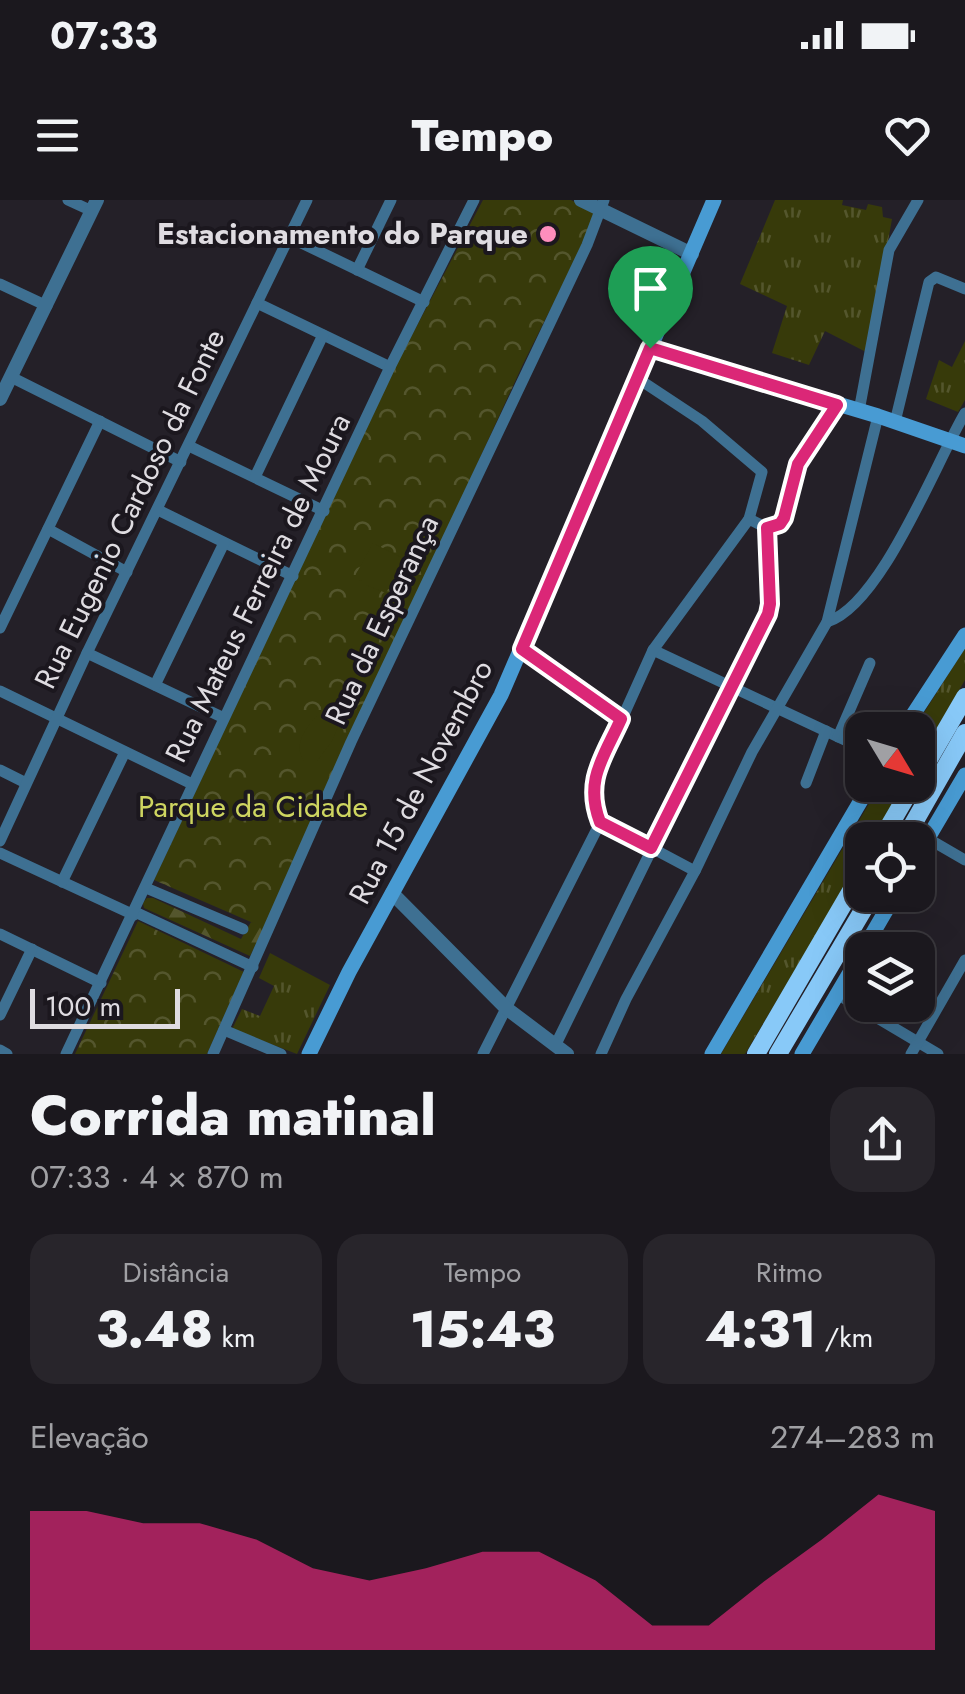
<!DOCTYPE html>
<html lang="pt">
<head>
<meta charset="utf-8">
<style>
	body { margin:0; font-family:Jost,sans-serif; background:#28252b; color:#f1f3f6; height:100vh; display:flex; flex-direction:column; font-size:38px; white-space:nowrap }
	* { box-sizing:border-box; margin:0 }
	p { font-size:32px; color:#a0a0a4 }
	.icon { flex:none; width:55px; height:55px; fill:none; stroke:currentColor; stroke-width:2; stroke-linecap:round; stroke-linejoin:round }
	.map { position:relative; height:854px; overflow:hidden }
	.sheet { display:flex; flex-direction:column; background:#1b181e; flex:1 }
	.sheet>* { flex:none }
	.needle { width:65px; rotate:128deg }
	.tools { position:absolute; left:845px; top:512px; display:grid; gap:20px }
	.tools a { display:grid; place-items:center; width:90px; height:90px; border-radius:20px; background:#1b181e; box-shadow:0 10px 40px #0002,0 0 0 2px #39373c; font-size:50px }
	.scale { position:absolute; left:30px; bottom:25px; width:150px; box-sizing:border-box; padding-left:10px; border:5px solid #dfdce1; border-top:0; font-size:28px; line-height:35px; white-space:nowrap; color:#dfdce1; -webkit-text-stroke:8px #1b171e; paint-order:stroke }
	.pin { position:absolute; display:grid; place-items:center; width:85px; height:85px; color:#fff; margin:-102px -42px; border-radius:50% 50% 50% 0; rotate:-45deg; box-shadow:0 0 10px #0007 }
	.pin .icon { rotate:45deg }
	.round { display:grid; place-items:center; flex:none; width:105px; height:105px; border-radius:30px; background:#28252b }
	.headline { display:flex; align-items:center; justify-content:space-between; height:170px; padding:0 30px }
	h1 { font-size:55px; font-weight:800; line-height:75px }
	.figures { display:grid; grid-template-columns:repeat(3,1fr); gap:15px; height:170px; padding:10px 30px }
	.figures div { display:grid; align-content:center; border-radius:25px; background:#28252b; text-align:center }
	.figures b { font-size:50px; font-weight:800 }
	.figures small { font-size:28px; font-weight:400 }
	.figures p { font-size:28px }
	.chart { height:280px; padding:20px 30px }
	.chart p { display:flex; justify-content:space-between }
	.chart svg { width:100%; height:180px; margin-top:10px; fill:#db2777; opacity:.7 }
	.status { display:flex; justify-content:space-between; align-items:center; height:70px; padding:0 50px; background:#1b181e; direction:ltr }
	.status svg { height:28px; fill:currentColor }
	header { display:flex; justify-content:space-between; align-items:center; height:130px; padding:0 30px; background:#1b181e; font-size:45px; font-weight:800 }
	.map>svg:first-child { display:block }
</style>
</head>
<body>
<div class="status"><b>07:33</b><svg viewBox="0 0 49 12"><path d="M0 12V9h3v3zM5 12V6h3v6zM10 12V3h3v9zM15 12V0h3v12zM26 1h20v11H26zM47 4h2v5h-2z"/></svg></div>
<header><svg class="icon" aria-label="menu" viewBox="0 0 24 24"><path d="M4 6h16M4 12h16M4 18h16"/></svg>Tempo<svg class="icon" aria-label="heart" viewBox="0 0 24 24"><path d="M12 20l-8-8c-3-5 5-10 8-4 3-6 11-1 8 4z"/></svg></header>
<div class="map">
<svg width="965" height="854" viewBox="0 0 965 854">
	<defs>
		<pattern id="grass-tufts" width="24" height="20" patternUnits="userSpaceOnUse" patternTransform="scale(2.5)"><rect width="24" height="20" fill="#373a0a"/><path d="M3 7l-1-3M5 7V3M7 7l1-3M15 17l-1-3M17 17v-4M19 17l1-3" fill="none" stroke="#54562d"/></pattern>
		<pattern id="forest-firs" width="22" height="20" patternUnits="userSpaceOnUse" patternTransform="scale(2.5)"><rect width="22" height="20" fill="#373a0a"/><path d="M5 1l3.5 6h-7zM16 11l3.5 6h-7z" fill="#54562d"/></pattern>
		<pattern id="park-crowns" width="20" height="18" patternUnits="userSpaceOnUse" patternTransform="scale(2.5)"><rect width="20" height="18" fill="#373a0a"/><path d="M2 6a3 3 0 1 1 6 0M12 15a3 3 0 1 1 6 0" fill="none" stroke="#54562d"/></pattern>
	</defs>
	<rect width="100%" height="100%" fill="#242028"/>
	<g fill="url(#grass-tufts)">
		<polygon points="775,0 843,0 842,5 866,10 868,4 882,7 883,17 892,19 868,153 825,131 809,165 772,153 787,106 740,84"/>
		<polygon points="965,141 965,200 958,212 926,199 939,160 952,167"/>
		<polygon points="965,448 965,480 918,560 918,530 913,530"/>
		<polygon points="880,585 903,585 872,640 862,640 862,657 745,854 721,854"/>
		<polygon points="270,753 330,785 297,854 232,829 242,809 260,816 274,786 259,778"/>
	</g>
	<polygon fill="url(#forest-firs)" points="147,698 153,698 241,739 251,722 258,724 269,718 250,756 144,708 143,703"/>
	<g fill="url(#park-crowns)">
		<polygon points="483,0 571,0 598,14 523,164 269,718 258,725 154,680 390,177"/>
		<polygon points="138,721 244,772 207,854 75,854"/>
	</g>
	<g fill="#373a0a">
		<polygon points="373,343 404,359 386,393 366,385 355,376"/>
		<path d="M344 493 352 495 332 541 317 561H304C287 536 326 507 344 493Z"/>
	</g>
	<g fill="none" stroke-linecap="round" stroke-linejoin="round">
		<g stroke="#3e7092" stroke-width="11">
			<polyline points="68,0 92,11"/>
			<polyline points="289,37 424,102"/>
			<polyline points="357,70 391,0"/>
			<polyline points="0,84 47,106"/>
			<polyline points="257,103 390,167"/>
			<polyline points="11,177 181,262"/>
			<polyline points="637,178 702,221 762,272 749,319"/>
			<polyline points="859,211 889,50 918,0"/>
			<polyline points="895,222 929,82 936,77 965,89"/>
			<polyline points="189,246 324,311"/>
			<polyline points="255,277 323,135"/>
			<polyline points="158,310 293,376"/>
			<polyline points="767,328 784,319 800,258 837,205"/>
			<polyline points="48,329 127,372"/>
			<path d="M827 422C881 406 936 262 965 213"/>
			<polyline points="0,428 100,221"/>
			<polyline points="522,449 621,519"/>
			<polyline points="653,450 862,548"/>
			<polyline points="87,453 224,518"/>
			<polyline points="155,485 224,343"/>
			<polyline points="0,491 192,584"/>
			<polyline points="838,537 870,463"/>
			<polyline points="0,570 26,583"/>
			<polyline points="806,583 826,531"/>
			<polyline points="601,621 695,671"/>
			<polyline points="927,638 965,660"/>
			<polyline points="0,641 87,453 307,0"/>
			<polyline points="0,653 134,715"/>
			<polyline points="62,682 125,552"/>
			<polyline points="146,688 243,729"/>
			<polyline points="135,712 253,767"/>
			<polyline points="0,734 101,783"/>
			<polyline points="837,794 938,854"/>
			<polyline points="0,815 32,749"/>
			<polyline points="224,830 281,854"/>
			<polyline points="555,846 768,413 771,404 767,328"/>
			<polyline points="0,850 7,854"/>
			<polyline points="66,854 390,167 474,0"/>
			<polyline points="213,854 351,542 587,45 604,0"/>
			<polyline points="483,854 601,621 593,599 594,581 653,450 749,319 767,328"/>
			<polyline points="601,854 626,799 695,671 752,552 827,422 878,216"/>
			<polyline points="911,854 965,760"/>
		</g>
		<g stroke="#3e7092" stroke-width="14">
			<polyline points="581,0 692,54"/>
			<polyline points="0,199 97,0"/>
			<polyline points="392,693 506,808 567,854"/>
		</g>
		<g stroke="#489bd3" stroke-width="15">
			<polyline points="650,148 878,216 965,246"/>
			<polyline points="903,530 965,435"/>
			<polyline points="918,655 965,575"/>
			<polyline points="863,750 895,695"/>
			<polyline points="309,854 349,772 501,495 714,0"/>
			<polyline points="712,854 870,585"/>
			<polyline points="802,854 862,752"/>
		</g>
		<g stroke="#88c9f8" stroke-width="18">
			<polyline points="918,578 965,497"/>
			<polyline points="881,640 913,585"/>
			<polyline points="904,640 965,533"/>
			<polyline points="756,854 862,672"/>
			<polyline points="778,854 872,695"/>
		</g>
	</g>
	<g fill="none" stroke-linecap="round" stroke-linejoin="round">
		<g stroke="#fff" stroke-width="20">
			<path id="route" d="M650 148 837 205 798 264 784 318 780 324 767 328 770 404 768 414 651 648 600 622C584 580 604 557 621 519L522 449Z"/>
		</g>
		<use href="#route" stroke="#db2777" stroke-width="12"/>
	</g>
	<circle fill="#fe8ebd" stroke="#1b171e" stroke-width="4" cx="548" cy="34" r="10"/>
	<g text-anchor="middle" stroke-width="8" stroke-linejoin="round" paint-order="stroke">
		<g font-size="30" font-weight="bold" fill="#dfdce1" stroke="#1b171e" text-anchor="end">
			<text x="528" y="44">Estacionamento do Parque</text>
		</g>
		<g font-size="30" fill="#dfdce1" stroke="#1b171e">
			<text transform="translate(130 309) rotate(-64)" y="10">Rua Eugenio Cardoso da Fonte</text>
			<text transform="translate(258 388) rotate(-64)" y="10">Rua Mateus Ferreira de Moura</text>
			<text transform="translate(382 420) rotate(-65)" y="10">Rua da Esperança</text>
			<text transform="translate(421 582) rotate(-62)" y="10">Rua 15 de Novembro</text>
		</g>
		<g font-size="30" fill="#ced560" stroke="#1b171e">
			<text x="253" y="617">Parque da Cidade</text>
		</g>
	</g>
</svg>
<div class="tools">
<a><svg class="needle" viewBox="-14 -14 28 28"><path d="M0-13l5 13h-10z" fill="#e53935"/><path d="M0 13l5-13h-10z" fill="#a0a0a4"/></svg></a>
<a><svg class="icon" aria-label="locate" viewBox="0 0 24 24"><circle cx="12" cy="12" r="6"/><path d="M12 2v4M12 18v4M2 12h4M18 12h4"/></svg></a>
<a><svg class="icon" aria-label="layers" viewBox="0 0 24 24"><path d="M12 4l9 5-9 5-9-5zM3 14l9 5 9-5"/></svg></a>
</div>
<div class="scale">100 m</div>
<div class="pin" style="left:650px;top:148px;background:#1e9e55"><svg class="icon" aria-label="arrive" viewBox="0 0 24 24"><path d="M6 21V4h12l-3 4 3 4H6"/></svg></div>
</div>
<section class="sheet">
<div class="headline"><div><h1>Corrida matinal</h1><p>07:33 · 4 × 870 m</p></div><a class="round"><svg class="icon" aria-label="share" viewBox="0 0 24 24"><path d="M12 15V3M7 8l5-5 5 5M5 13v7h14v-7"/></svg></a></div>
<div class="figures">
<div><p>Distância</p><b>3.48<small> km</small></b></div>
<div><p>Tempo</p><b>15:43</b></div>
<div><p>Ritmo</p><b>4:31<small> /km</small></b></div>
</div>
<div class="chart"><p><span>Elevação</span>274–283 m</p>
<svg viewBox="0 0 160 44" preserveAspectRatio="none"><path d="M0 44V10L10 10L20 13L30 13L40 17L50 24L60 27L70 24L80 20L90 20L100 27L110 38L120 38L130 27L140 17L150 6L160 10V44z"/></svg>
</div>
</section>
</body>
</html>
